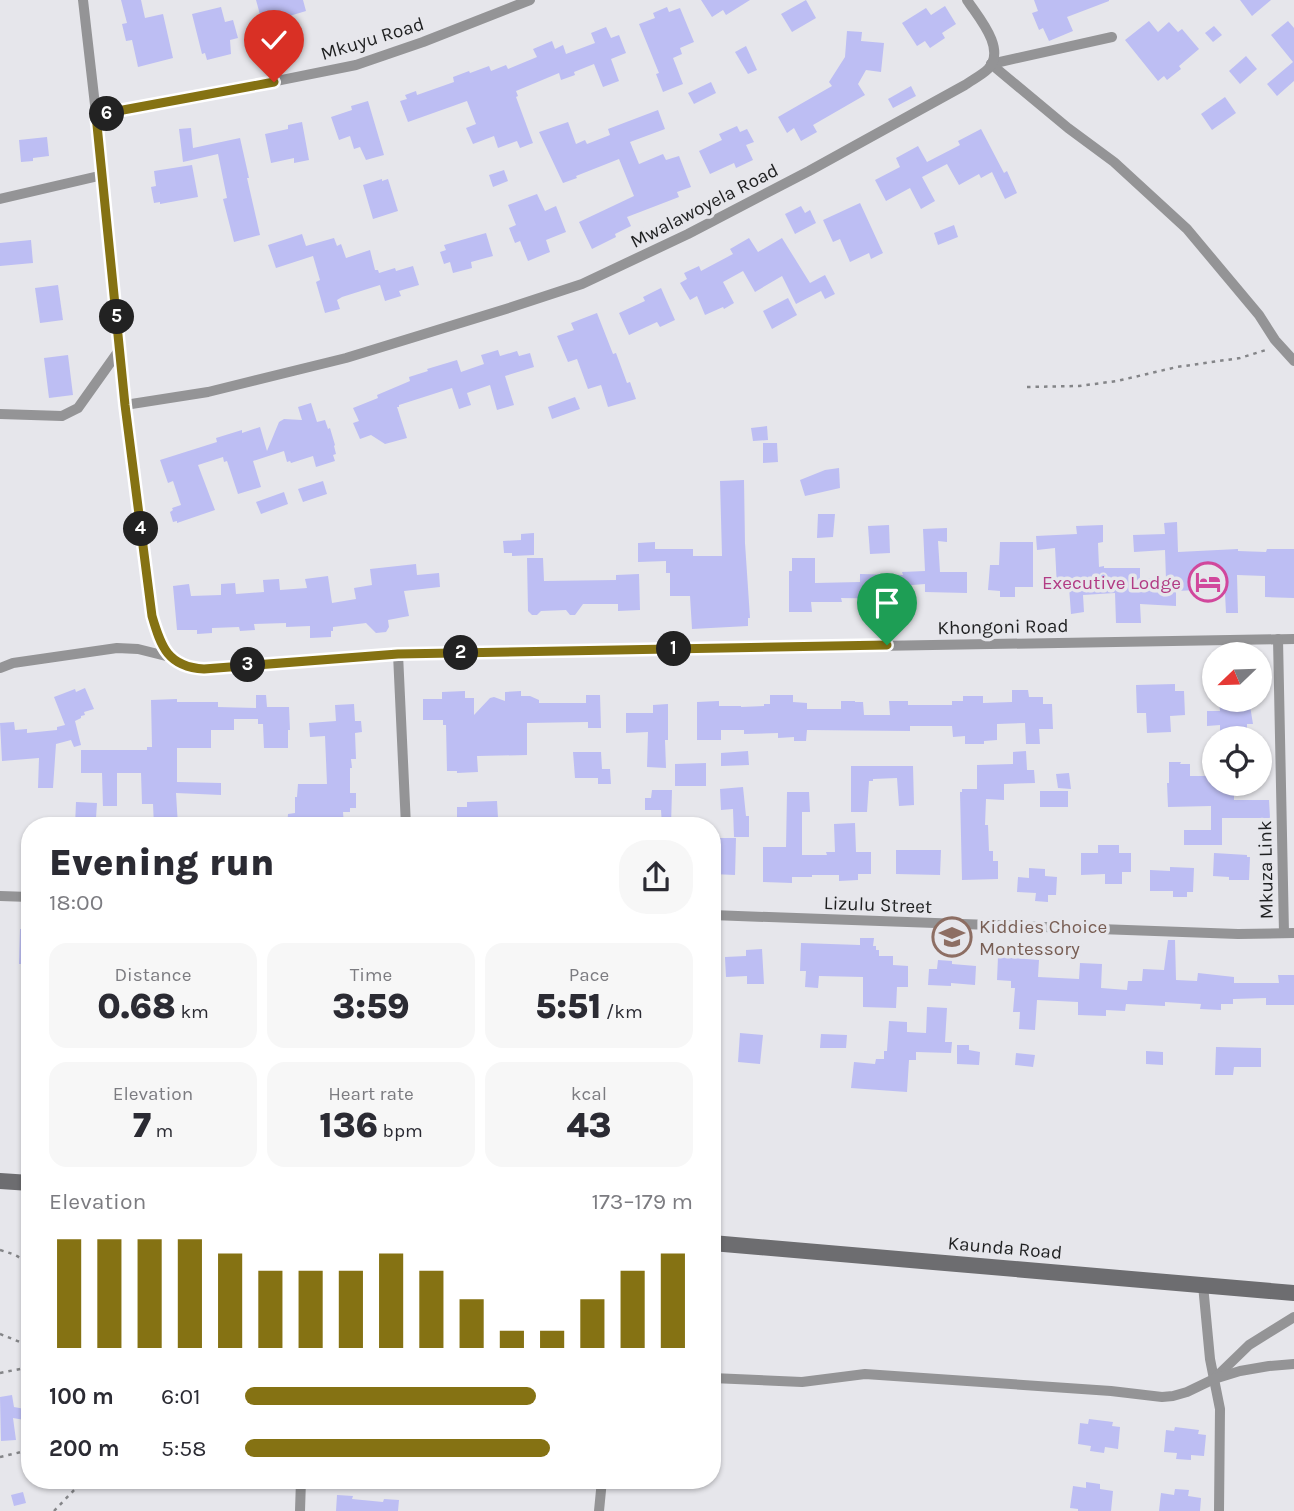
<!DOCTYPE html>
<html lang="en">
<head>
<meta charset="utf-8">
<style>
	body { margin:0; font-family:Karla,sans-serif; background:#f7f7f7; color:#2b2b33; height:100vh; display:flex; flex-direction:column; font-size:26px; white-space:nowrap }
	* { box-sizing:border-box; margin:0 }
	p { font-size:23px; color:#7c7c81 }
	.icon { flex:none; width:38px; height:38px; fill:none; stroke:currentColor; stroke-width:2; stroke-linecap:round; stroke-linejoin:round }
	.map { position:relative; flex:1; overflow:hidden }
	.side { position:absolute; left:21px; top:817px; width:700px; height:672px; display:flex; flex-direction:column; background:#fff; border-radius:28px; box-shadow:0 2px 5px #0004 }
	.side>* { flex:none }
	.needle { width:46px; rotate:247deg }
	.fabs { position:absolute; left:1202px; top:642px; display:grid; gap:14px }
	.fabs a { display:grid; place-items:center; width:70px; height:70px; border-radius:50%; background:#fff; box-shadow:0 2px 5px #0004; font-size:35px }
	.pin { position:absolute; display:grid; place-items:center; width:60px; height:60px; color:#fff; margin:-72px -30px; border-radius:50% 50% 50% 0; rotate:-45deg; box-shadow:0 0 7px #0007 }
	.pin .icon { rotate:45deg }
	.km { position:absolute; width:35px; height:35px; margin:-18px; border-radius:50%; background:#222; color:#fff; font-size:19px; line-height:35px; text-align:center }
	.round { display:grid; place-items:center; flex:none; width:74px; height:74px; border-radius:28px; background:#f7f7f7 }
	.head { display:flex; align-items:center; justify-content:space-between; height:119px; padding:0 28px }
	h1 { font-size:38px; font-weight:800; line-height:52px }
	.figures { display:grid; grid-template-columns:repeat(3,1fr); gap:10px; height:119px; padding:7px 28px }
	.figures div { display:grid; align-content:center; border-radius:18px; background:#f7f7f7; text-align:center }
	.figures b { font-size:35px; font-weight:800 }
	.figures small { font-size:19px; font-weight:400 }
	.figures p { font-size:19px }
	.chart { height:196px; padding:14px 28px }
	.chart p { display:flex; justify-content:space-between }
	.chart svg { width:100%; height:126px; margin-top:7px; stroke:#857213; stroke-width:6 }
	ul { padding:0 28px; list-style:none; font-size:23px }
	li { display:grid; grid-template-columns:112px 84px 1fr; align-items:center; height:52px }
	li i { height:18px; border-radius:9px; background:#857213 }
	.map>svg:first-child { display:block }
</style>
</head>
<body>
<div class="map">
<svg width="1294" height="1511" viewBox="0 0 1294 1511">
	<rect width="100%" height="100%" fill="#e6e6eb"/>
	<g fill="#bdbef3">
		<polygon points="121,0 141,0 145,18 163,14 173,58 138,67 132,40 126,41 122,24 127,23"/>
		<polygon points="256,0 303,0 306,11 286,17 289,25 273,30 270,20 262,22"/>
		<polygon points="701,0 750,0 726,15 723,10 712,17"/>
		<polygon points="806,0 816,18 792,32 781,14"/>
		<polygon points="1034,0 1109,0 1109,1 1067,17 1073,31 1049,41 1043,28 1039,30 1032,13 1038,11"/>
		<polygon points="1240,0 1271,0 1252,16"/>
		<polygon points="945,6 956,24 942,33 945,38 930,48 925,41 917,46 902,23 926,8 931,15"/>
		<polygon points="221,7 225,22 233,20 238,38 230,40 231,54 207,60 205,53 202,54 192,14"/>
		<polygon points="667,7 669,12 680,8 694,42 680,48 682,54 673,58 683,84 663,92 656,74 659,73 639,24 655,18 653,13"/>
		<polygon points="1149,21 1158,32 1169,22 1178,32 1182,29 1199,49 1179,66 1181,69 1167,80 1164,76 1158,81 1125,40"/>
		<polygon points="1288,21 1294,28 1294,81 1277,96 1267,84 1293,62 1271,35"/>
		<polygon points="1214,26 1222,35 1213,42 1205,33"/>
		<polygon points="606,27 611,38 619,35 626,53 611,59 619,81 603,87 594,64 574,72 575,75 561,80 559,73 516,91 518,96 516,97 533,143 520,148 517,141 498,148 494,136 473,144 466,128 476,124 467,101 408,122 400,101 407,99 405,95 416,91 417,95 454,82 453,77 469,71 470,73 489,66 491,71 506,65 508,69 537,57 533,49 552,41 555,49 563,45 566,54 595,43 591,33"/>
		<polygon points="847,31 862,32 861,41 884,43 881,72 866,70 858,84 865,95 813,125 817,132 801,141 794,128 787,133 778,117 832,86 829,82 845,57"/>
		<polygon points="746,46 757,70 748,74 735,52"/>
		<polygon points="1246,56 1257,69 1240,84 1229,71"/>
		<polygon points="711,82 716,93 694,104 688,93"/>
		<polygon points="911,86 916,96 893,108 888,99"/>
		<polygon points="1225,97 1236,113 1212,130 1201,114"/>
		<polygon points="368,101 384,155 366,160 360,147 354,149 350,136 339,140 331,117 352,110 351,106"/>
		<polygon points="658,110 665,129 630,142 639,164 663,154 666,160 679,156 691,187 677,192 679,197 627,217 631,226 615,234 616,237 592,249 579,222 634,196 619,159 576,176 577,178 563,183 539,132 568,122 576,144 585,140 587,144 610,135 608,129"/>
		<polygon points="302,122 309,160 294,163 294,158 271,163 265,134 288,129 288,125"/>
		<polygon points="737,126 740,132 747,129 754,142 746,145 753,160 736,168 734,163 710,174 699,151 722,140 719,134"/>
		<polygon points="191,128 193,148 240,138 249,178 247,178 260,235 234,242 223,199 227,198 218,154 183,162 179,129"/>
		<polygon points="981,129 1004,173 1007,171 1017,193 1005,199 992,172 981,178 979,174 959,185 947,164 922,177 935,201 921,209 910,188 886,201 875,180 900,167 896,158 918,146 927,162 960,145 958,141"/>
		<polygon points="47,137 49,156 33,158 33,161 21,162 19,140"/>
		<polygon points="192,165 198,197 160,204 160,202 154,203 151,187 156,186 154,171"/>
		<polygon points="504,170 508,181 493,187 489,175"/>
		<polygon points="382,179 382,181 388,179 398,211 373,219 363,185"/>
		<polygon points="537,194 545,211 556,206 566,232 546,240 550,252 528,261 520,241 515,243 509,228 516,225 508,205"/>
		<polygon points="860,203 883,253 871,259 869,253 850,262 840,239 833,242 823,220"/>
		<polygon points="801,206 805,213 810,210 816,223 795,234 785,214"/>
		<polygon points="954,225 958,237 938,245 934,233"/>
		<polygon points="486,233 493,256 471,262 472,268 453,273 450,262 444,264 440,252 446,250 444,245"/>
		<polygon points="302,234 306,246 334,238 337,246 341,244 346,258 370,250 375,270 378,270 379,273 395,268 396,271 413,266 419,285 399,291 401,296 385,301 380,285 342,297 337,300 340,309 325,313 316,282 320,280 313,256 276,268 268,245"/>
		<polygon points="749,238 758,252 782,238 810,283 825,275 835,294 825,299 821,291 796,304 782,276 755,292 743,271 723,282 734,303 724,309 723,307 705,315 697,296 690,300 680,283 687,279 684,273 699,266 701,271 733,254 730,249"/>
		<polygon points="31,240 33,263 0,266 0,243"/>
		<polygon points="58,285 63,320 40,323 35,288"/>
		<polygon points="661,288 675,320 660,327 657,322 629,335 619,313 645,301 643,297"/>
		<polygon points="788,298 797,315 772,329 763,311"/>
		<polygon points="597,313 613,354 616,353 627,383 630,382 636,399 608,407 601,385 588,389 577,359 568,362 557,336 574,330 571,323"/>
		<polygon points="498,350 500,356 517,351 519,356 530,353 534,367 505,376 514,405 497,410 490,385 467,393 471,405 459,409 452,388 399,405 399,407 397,407 407,438 385,444 371,435 360,439 353,423 359,421 353,408 378,398 377,395 410,381 409,377 428,371 427,369 457,360 461,372 484,364 481,355"/>
		<polygon points="68,355 73,395 49,398 44,358"/>
		<polygon points="575,397 580,409 552,419 548,407"/>
		<polygon points="311,403 317,422 325,420 328,429 330,428 335,445 334,446 336,454 333,455 335,461 316,467 313,456 291,463 290,461 287,462 284,451 253,461 261,487 238,494 227,461 224,462 223,457 198,465 215,510 177,523 177,521 173,522 170,512 173,510 172,508 181,505 173,481 168,483 160,460 217,442 216,438 242,430 242,433 260,427 267,451 279,422 284,419 302,420 298,407"/>
		<polygon points="767,426 768,440 753,441 751,428"/>
		<polygon points="763,443 777,443 778,462 763,463"/>
		<polygon points="839,468 840,488 805,496 800,480 825,470"/>
		<polygon points="744,480 745,543 750,618 748,618 748,626 692,629 690,596 670,596 670,573 666,573 666,561 638,562 638,543 655,542 655,549 693,549 693,556 722,556 720,481"/>
		<polygon points="323,481 327,494 303,502 298,489"/>
		<polygon points="284,492 288,504 261,514 256,502"/>
		<polygon points="818,514 835,514 833,537 817,538"/>
		<polygon points="1177,522 1178,552 1238,549 1238,551 1266,552 1267,549 1294,549 1294,598 1265,597 1265,576 1237,575 1238,613 1226,613 1225,593 1220,593 1220,589 1176,591 1176,606 1140,604 1141,623 1116,623 1115,593 1083,595 1084,612 1071,614 1069,587 1057,588 1055,548 1037,550 1036,536 1077,534 1076,526 1103,525 1103,542 1098,543 1099,567 1104,566 1104,568 1140,568 1140,578 1166,579 1165,550 1134,552 1133,535 1165,534 1164,523"/>
		<polygon points="889,525 890,553 870,554 868,526"/>
		<polygon points="947,528 947,542 938,541 940,572 967,572 967,593 925,592 925,584 900,586 900,599 841,598 842,602 811,602 812,612 789,612 789,571 792,571 792,558 815,558 815,583 860,582 860,574 903,575 902,572 925,571 923,529"/>
		<polygon points="534,533 534,555 512,556 512,553 504,553 503,541 521,540 521,534"/>
		<polygon points="1000,542 1033,542 1033,587 1015,587 1015,597 1000,597 1000,591 988,590 990,565 999,565"/>
		<polygon points="527,558 543,558 544,581 616,580 616,575 639,574 640,610 618,611 618,604 583,604 575,615 570,615 566,610 541,611 537,615 532,615 528,611"/>
		<polygon points="416,564 417,575 439,573 440,587 404,591 409,616 388,620 389,627 386,632 376,633 366,623 333,627 333,631 331,631 331,637 310,638 310,626 286,627 286,623 254,624 255,630 240,631 239,627 212,628 212,633 197,634 197,630 177,630 173,586 189,584 191,596 221,595 221,584 235,583 236,594 264,592 263,580 279,579 280,590 307,588 305,579 328,576 332,603 356,599 354,588 372,585 370,569"/>
		<polygon points="1175,684 1175,691 1184,691 1185,715 1170,716 1171,732 1147,733 1146,713 1137,713 1136,685"/>
		<polygon points="85,688 94,709 84,712 85,715 81,716 81,718 75,721 81,745 74,747 71,740 56,744 53,788 38,788 39,758 2,761 0,723 14,722 15,730 27,729 27,733 57,730 57,727 65,725 54,697 75,689 76,692"/>
		<polygon points="1012,690 1028,690 1029,697 1043,697 1043,704 1052,704 1053,729 1039,729 1040,744 1026,744 1025,723 997,724 997,740 984,741 984,744 965,744 965,736 953,737 952,726 910,726 910,731 807,730 806,741 794,741 794,737 778,738 778,733 744,734 744,730 721,730 721,740 697,740 697,702 719,701 719,706 741,706 741,707 764,706 764,704 770,704 770,695 793,695 793,702 807,703 807,709 841,709 841,701 855,701 855,702 863,702 864,715 890,715 889,701 908,701 908,705 952,705 952,701 963,701 963,696 983,696 983,703 1012,702"/>
		<polygon points="465,691 465,698 474,698 474,715 490,698 494,697 505,701 505,692 521,691 521,696 530,696 539,700 539,703 586,703 586,695 600,695 601,728 588,728 588,722 527,723 527,755 477,756 478,772 457,773 457,771 447,771 446,725 443,725 443,720 423,720 423,699 442,699 442,692"/>
		<polygon points="256,695 266,695 267,707 289,707 290,730 288,730 288,748 264,748 263,724 258,724 258,719 234,719 234,730 211,730 211,748 177,748 177,782 221,783 221,795 176,793 178,826 154,826 153,804 142,804 141,773 117,773 117,806 103,806 102,773 81,773 81,750 147,750 147,747 152,747 151,700 177,699 177,702 218,702 218,707 256,708"/>
		<polygon points="1219,700 1249,700 1253,724 1247,724 1247,738 1220,738 1220,725 1207,726 1207,711 1220,711"/>
		<polygon points="354,704 355,721 361,721 362,732 355,733 356,759 351,759 352,768 350,768 350,793 356,793 356,808 350,808 350,812 343,812 344,826 287,826 288,814 295,813 295,797 297,797 298,784 327,784 325,736 310,737 309,723 336,721 335,705"/>
		<polygon points="668,704 668,740 665,740 666,768 647,767 648,732 626,733 626,713 653,713 653,705"/>
		<polygon points="748,751 749,765 721,766 721,753"/>
		<polygon points="1026,751 1027,770 1034,770 1035,783 1004,784 1004,800 986,799 985,825 988,825 989,851 993,851 993,861 998,861 998,879 962,880 960,792 962,792 962,789 977,789 977,765 1013,764 1013,752"/>
		<polygon points="573,752 601,752 602,769 610,769 611,784 598,784 598,778 575,778"/>
		<polygon points="1169,762 1181,762 1180,764 1190,764 1190,776 1214,776 1214,784 1234,784 1234,800 1269,800 1270,818 1222,818 1222,845 1184,845 1184,830 1211,830 1211,806 1168,807 1167,783 1169,783"/>
		<polygon points="706,763 706,786 675,786 675,764"/>
		<polygon points="851,766 913,766 914,805 899,806 897,778 873,779 873,781 869,781 867,812 851,812"/>
		<polygon points="1069,773 1071,789 1058,788 1056,774"/>
		<polygon points="743,787 746,816 749,816 749,837 734,837 733,809 721,810 720,789"/>
		<polygon points="652,790 672,790 671,826 662,826 661,810 645,810 645,798 651,798"/>
		<rect x="1040" y="791" width="28" height="16"/>
		<polygon points="787,792 809,792 810,812 802,812 802,855 827,855 826,852 835,852 834,824 855,823 856,852 871,852 871,874 858,874 858,880 839,881 839,875 812,875 812,877 792,877 792,883 763,882 763,847 786,847"/>
		<polygon points="497,801 498,818 479,818 479,822 457,823 457,807 467,807 467,802"/>
		<polygon points="76,802 97,803 96,818 89,818 89,826 75,826"/>
		<polygon points="712,838 736,838 735,875 712,874"/>
		<polygon points="1098,845 1119,845 1119,853 1131,853 1131,872 1122,872 1122,884 1105,884 1105,874 1081,875 1081,853 1098,853"/>
		<polygon points="896,850 941,850 940,875 896,874"/>
		<polygon points="1214,853 1247,855 1247,857 1250,857 1249,880 1229,880 1229,877 1213,876"/>
		<polygon points="1170,867 1194,868 1193,892 1187,892 1187,897 1173,897 1173,891 1150,891 1150,870 1170,871"/>
		<polygon points="1029,868 1045,869 1045,876 1057,877 1056,895 1048,895 1048,902 1035,901 1036,893 1017,892 1018,877 1029,878"/>
		<polygon points="20,929 30,929 30,964 19,964"/>
		<polygon points="860,938 874,938 873,946 876,946 876,950 879,950 879,956 893,956 893,965 908,966 908,987 897,987 896,1008 863,1007 863,977 819,976 818,988 805,987 806,971 800,971 801,943 860,945"/>
		<polygon points="1168,940 1175,940 1176,980 1197,981 1198,973 1234,977 1234,983 1279,983 1278,975 1294,975 1294,1005 1266,1005 1266,998 1233,999 1233,1004 1221,1004 1221,1010 1200,1009 1201,1004 1165,1002 1165,1006 1126,1004 1125,1011 1106,1010 1106,1016 1078,1015 1078,1002 1037,1000 1035,1030 1019,1029 1020,1012 1013,1012 1015,988 1011,988 1011,981 997,980 998,957 1039,960 1038,977 1079,979 1080,963 1102,964 1101,988 1127,990 1128,981 1142,981 1143,969 1164,970"/>
		<polygon points="762,949 764,984 747,984 747,976 726,977 725,957 746,956 746,950"/>
		<polygon points="938,960 952,961 952,964 976,966 975,985 951,983 951,986 928,985 929,969 937,969"/>
		<polygon points="927,1007 947,1008 945,1042 952,1042 951,1053 916,1052 916,1060 909,1060 907,1092 851,1088 854,1062 875,1064 876,1059 884,1059 884,1051 887,1051 889,1021 907,1022 907,1032 926,1033"/>
		<polygon points="740,1033 763,1035 760,1064 738,1062"/>
		<polygon points="821,1034 847,1035 846,1048 820,1048"/>
		<polygon points="957,1045 969,1045 969,1050 980,1052 979,1065 957,1064"/>
		<polygon points="1216,1047 1261,1048 1261,1067 1234,1067 1233,1075 1215,1075"/>
		<polygon points="1146,1051 1163,1052 1163,1065 1146,1064"/>
		<polygon points="1016,1053 1035,1055 1033,1067 1015,1065"/>
		<polygon points="12,1395 14,1407 30,1410 30,1421 13,1418 16,1440 1,1441 0,1397"/>
		<polygon points="1089,1419 1113,1422 1112,1426 1120,1427 1118,1449 1105,1447 1104,1453 1090,1451 1091,1446 1078,1444 1080,1423 1088,1424"/>
		<polygon points="1175,1427 1199,1430 1198,1434 1206,1435 1204,1456 1191,1455 1191,1460 1176,1459 1177,1453 1164,1452 1166,1430 1174,1431"/>
		<polygon points="1086,1482 1100,1484 1100,1489 1113,1491 1111,1511 1078,1511 1078,1509 1070,1508 1073,1486 1086,1488"/>
		<polygon points="1175,1489 1189,1490 1188,1496 1201,1498 1200,1511 1159,1511 1161,1493 1174,1495"/>
		<polygon points="23,1492 26,1503 14,1506 11,1495"/>
		<polygon points="337,1495 353,1496 352,1499 383,1502 384,1499 399,1500 398,1511 336,1511"/>
	</g>
	<g fill="none" stroke-linecap="round" stroke-linejoin="round">
		<g stroke="#848588" stroke-width="2.5" stroke-dasharray="3.5 5" stroke-linecap="butt">
			<polyline points="1027,387 1079,386 1117,381 1177,367 1240,358 1266,350"/>
			<path d="M0 1250C16 1255 26 1257 30 1275"/>
			<polyline points="0,1334 30,1346"/>
			<polyline points="0,1373 30,1367"/>
			<polyline points="0,1457 30,1450"/>
			<polyline points="73,1480 77,1487"/>
			<polyline points="54,1511 77,1487 79,1480"/>
		</g>
		<g stroke="#949496" stroke-width="10">
			<path d="M83 0 103 175 125 405 152 616C161 647 168 667 204 669L398 654 1294 639"/>
			<polyline points="991,64 1068,128 1114,162 1187,229 1259,315 1275,340 1294,361"/>
			<polyline points="991,64 1112,37"/>
			<polyline points="96,115 192,98 356,65 423,42 530,0"/>
			<polyline points="0,199 103,175"/>
			<path d="M125 405 208 392 346 358 509 308 582 284 688 234 809 171 965 85C972 80 982 75 988 69 1007 49 978 17 967 0"/>
			<polyline points="0,414 62,416 78,408 120,349"/>
			<polyline points="1278,639 1284,933"/>
			<polyline points="398,654 406,826"/>
			<polyline points="0,668 13,663 117,648 138,649 170,657"/>
			<polyline points="0,896 30,897"/>
			<polyline points="712,915 1238,934 1294,933"/>
			<polyline points="1203,1285 1210,1359 1220,1409 1219,1511"/>
			<polyline points="1216,1377 1249,1345 1294,1317"/>
			<polyline points="712,1378 802,1382 865,1374 1111,1391 1162,1397 1173,1396 1187,1392 1214,1379 1240,1371 1269,1366 1294,1364"/>
			<polyline points="300,1511 301,1480"/>
			<polyline points="599,1511 602,1480"/>
		</g>
		<g stroke="#6d6d70" stroke-width="16">
			<polyline points="0,1181 30,1183"/>
			<polyline points="712,1243 1294,1293"/>
		</g>
	</g>
	<g fill="none" stroke-linecap="round" stroke-linejoin="round">
		<g stroke="#fff" stroke-width="14">
			<path id="route" d="M274 82 96 115 125 405 152 616C161 647 168 667 204 669L398 654 887 645"/>
		</g>
		<use href="#route" stroke="#857213" stroke-width="9"/>
	</g>
	<defs>
		<g id="hotel-ring" transform="scale(2.0125)"><circle r="9.5" fill="#e6e6eb" stroke="#d1479c" stroke-width="1.5"/><path d="M-6-4.5h1.5V1H6V5H4.5V3h-9V5H-6ZM-4 0a1.8 1.8 0 1 1 3.6 0ZM.5 0V-2.5h3Q6-2.5 6 0Z" fill="#d1479c"/></g>
		<g id="school-ring" transform="scale(2.0125)"><circle r="9.5" fill="#e6e6eb" stroke="#8d6e63" stroke-width="1.5"/><path d="M0-5L7-2L0 1L-7-2ZM-4 1L0 2.5L4 1V4Q0 6-4 4Z" fill="#8d6e63"/></g>
	</defs>
	<g fill-rule="evenodd">
		<use href="#hotel-ring" x="1208" y="582"/>
		<use href="#school-ring" x="952" y="937"/>
	</g>
	<g text-anchor="middle" stroke-width="7" stroke-linejoin="round" paint-order="stroke">
		<g font-size="19" fill="#1f2021" stroke="#e6e6eb">
			<text transform="translate(372 38) rotate(-17)" y="7">Mkuyu Road</text>
			<text transform="translate(704 205) rotate(-27)" y="7">Mwalawoyela Road</text>
			<text transform="translate(1003 626) rotate(-1)" y="7">Khongoni Road</text>
			<text transform="translate(1265 870) rotate(-91)" y="7">Mkuza Link</text>
			<text transform="translate(878 904) rotate(2)" y="7">Lizulu Street</text>
			<text transform="translate(1005 1247) rotate(5)" y="7">Kaunda Road</text>
		</g>
		<g font-size="19" fill="#b23c85" stroke="#e6e6eb" text-anchor="end">
			<text x="1181" y="589">Executive Lodge</text>
		</g>
		<g font-size="19" fill="#785e54" stroke="#e6e6eb" text-anchor="start">
			<text x="979" y="933">Kiddies Choice<tspan x="979" dy="22">Montessory</tspan></text>
		</g>
	</g>
</svg>
<div class="fabs">
<a><svg class="needle" viewBox="-14 -14 28 28"><path d="M0-13l5 13h-10z" fill="#e53935"/><path d="M0 13l5-13h-10z" fill="#7c7c81"/></svg></a>
<a><svg class="icon" aria-label="locate" viewBox="0 0 24 24"><circle cx="12" cy="12" r="6"/><path d="M12 2v4M12 18v4M2 12h4M18 12h4"/></svg></a>
</div>
<div class="pin" style="left:887px;top:645px;background:#1e9e55"><svg class="icon" aria-label="arrive" viewBox="0 0 24 24"><path d="M6 21V4h12l-3 4 3 4H6"/></svg></div>
<div class="pin" style="left:274px;top:82px;background:#d93025"><svg class="icon" aria-label="check" viewBox="0 0 24 24"><path d="M5 12l5 5 9-10"/></svg></div>
<b class="km" style="left:674px;top:649px">1</b>
<b class="km" style="left:461px;top:653px">2</b>
<b class="km" style="left:248px;top:665px">3</b>
<b class="km" style="left:141px;top:529px">4</b>
<b class="km" style="left:117px;top:317px">5</b>
<b class="km" style="left:107px;top:114px">6</b>
<section class="side">
<div class="head"><div><h1>Evening run</h1><p>18:00</p></div><a class="round"><svg class="icon" aria-label="share" viewBox="0 0 24 24"><path d="M12 15V3M7 8l5-5 5 5M5 13v7h14v-7"/></svg></a></div>
<div class="figures">
<div><p>Distance</p><b>0.68<small> km</small></b></div>
<div><p>Time</p><b>3:59</b></div>
<div><p>Pace</p><b>5:51<small> /km</small></b></div>
</div>
<div class="figures">
<div><p>Elevation</p><b>7<small> m</small></b></div>
<div><p>Heart rate</p><b>136<small> bpm</small></b></div>
<div><p>kcal</p><b>43</b></div>
</div>
<div class="chart"><p><span>Elevation</span>173–179 m</p>
<svg viewBox="0 0 160 44" preserveAspectRatio="none"><path d="M5 44V6M15 44V6M25 44V6M35 44V6M45 44V11M55 44V17M65 44V17M75 44V17M85 44V11M95 44V17M105 44V27M115 44V38M125 44V38M135 44V27M145 44V17M155 44V11"/></svg>
</div>
<ul>
<li><b>100 m</b>6:01<i style="width:65%"></i></li>
<li><b>200 m</b>5:58<i style="width:68%"></i></li>
</ul>
</section>
</div>
</body>
</html>
